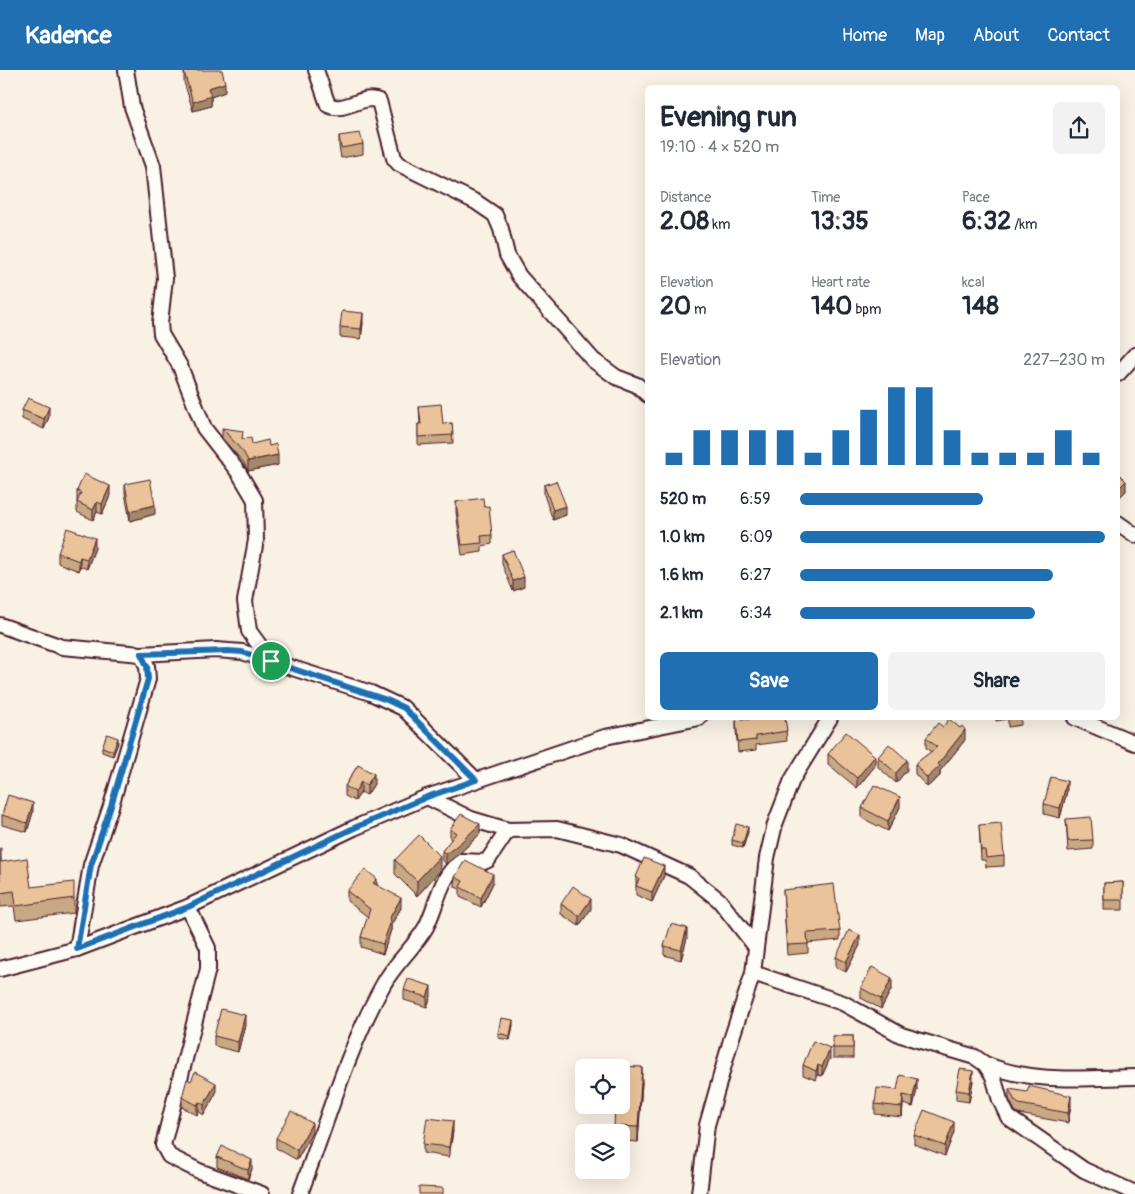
<!DOCTYPE html>
<html lang="en">
<head>
<meta charset="utf-8">
<style>
	body { margin:0; font-family:Pangolin,sans-serif; background:#f2f2f3; color:#1f2937; height:100vh; display:flex; flex-direction:column; font-size:19px; white-space:nowrap }
	* { box-sizing:border-box; margin:0 }
	p { font-size:16px; color:#747a83 }
	.icon { flex:none; width:28px; height:28px; fill:none; stroke:currentColor; stroke-width:2; stroke-linecap:round; stroke-linejoin:round }
	.map { position:relative; flex:1; overflow:hidden }
	.drawer { position:absolute; left:645px; top:15px; width:475px; height:635px; display:flex; flex-direction:column; background:#fff; border-radius:8px; box-shadow:0 5px 20px #0002 }
	.drawer>* { flex:none }
	.buttons { position:absolute; left:575px; top:989px; display:grid; gap:10px }
	.buttons a { display:grid; place-items:center; width:55px; height:55px; border-radius:8px; background:#fff; box-shadow:0 5px 20px #0002; font-size:25px }
	.pin { position:absolute; display:grid; place-items:center; width:42px; height:42px; color:#fff; margin:-21px; border:2px solid #fff; border-radius:50%; box-shadow:0 1px 5px #0007 }
	.round { display:grid; place-items:center; flex:none; width:52px; height:52px; border-radius:8px; background:#f2f2f3 }
	.head { display:flex; align-items:center; justify-content:space-between; height:85px; padding:0 15px }
	h1 { font-size:28px; font-weight:800; line-height:38px }
	.figures { display:grid; grid-template-columns:repeat(3,1fr); gap:8px; height:85px; padding:5px 15px }
	.figures div { display:grid; align-content:center }
	.figures b { font-size:25px; font-weight:800 }
	.figures small { font-size:14px; font-weight:400 }
	.figures p { font-size:14px }
	.chart { height:140px; padding:10px 15px }
	.chart p { display:flex; justify-content:space-between }
	.chart svg { width:100%; height:90px; margin-top:5px; stroke:#1f6fb2; stroke-width:6 }
	.primary-button { display:flex; gap:10px; margin-top:auto; padding:10px 15px }
	.primary-button a { flex:1; height:58px; border-radius:8px; background:#1f6fb2; color:#fff; font-size:20px; font-weight:800; line-height:58px; text-align:center }
	.primary-button a+a { background:#f2f2f3; color:#1f2937 }
	ul { padding:0 15px; list-style:none; font-size:16px }
	li { display:grid; grid-template-columns:80px 60px 1fr; align-items:center; height:38px }
	li i { height:12px; border-radius:6px; background:#1f6fb2 }
	header { display:flex; align-items:center; gap:30px; box-sizing:border-box; height:70px; padding:0 25px; background:#1f6fb2; color:#fff }
	header strong { font-size:24px }
	nav { display:flex; gap:28px; margin-inline-start:auto; font-size:18px }
	.map>svg:first-child { display:block }
</style>
</head>
<body>
<header>
<strong>Kadence</strong>
<nav><a>Home</a><a>Map</a><a>About</a><a>Contact</a></nav>
</header>
<div class="map">
<svg width="1135" height="1124" viewBox="0 0 1135 1124">
	<rect width="100%" height="100%" fill="#f9f1e4"/>
	<filter id="ink" filterUnits="userSpaceOnUse"><feTurbulence type="fractalNoise" baseFrequency=".02" numOctaves="2"/><feDisplacementMap in="SourceGraphic" scale="10" xChannelSelector="R" yChannelSelector="G"/><feConvolveMatrix kernelMatrix="1 2 1 2 8 2 1 2 1" color-interpolation-filters="sRGB"/></filter>
	<g filter="url(#ink)">
		<g fill="none" stroke-linecap="round" stroke-linejoin="round">
			<g stroke="#4a1f2b" stroke-width="18">
				<g id="minor">
					<polyline points="126,0 132,37 153,96 165,208 160,253 161,264 180,296 204,358 239,403 255,430 256,470 245,531 249,561 271,591"/>
					<path d="M316 0 328 35C345 44 363 23 379 31L394 88 399 94 476 132 495 145 501 159 507 185 519 206 593 290 616 307 637 315 648 325"/>
					<polyline points="1118,304 1135,285"/>
					<polyline points="1118,453 1135,465"/>
					<polyline points="0,555 62,577 141,584 216,580 242,582 371,623 403,638 476,710"/>
					<polyline points="1075,648 1135,673"/>
					<polyline points="427,727 471,749 508,760 557,759 621,775 689,806 719,830 755,876"/>
					<polyline points="188,837 208,878 208,899 163,1075 169,1086 199,1101 262,1124"/>
					<polyline points="77,879 91,795 111,736 148,609 147,596 141,584"/>
					<polyline points="0,899 77,879 188,837 354,758 427,727 605,667 699,648"/>
					<polyline points="753,903 843,933 901,965 975,987 985,994 993,1006 1000,1030 1008,1047 1084,1100 1135,1123"/>
					<path d="M985 994C1034 1014 1084 1008 1135 1007"/>
					<path d="M300 1124C326 1055 347 980 383 915 394 894 414 878 426 857 437 836 440 804 462 791L484 792 488 790 508 760"/>
					<polyline points="699,1124 707,1055 731,970 753,903 767,788 775,754 792,710 830,648"/>
				</g>
			</g>
			<use href="#minor" stroke="#fdfcf7" stroke-width="14"/>
		</g>
		<g fill="#c9a884" stroke="#4a1f2b">
			<polygon points="184,2 225,22 211,27 211,36 193,41 184,12"/>
			<polygon points="339,66 363,74 363,84 341,88 339,76"/>
			<polygon points="363,253 361,269 340,267 340,257"/>
			<polygon points="419,336 443,354 452,353 453,373 418,375 418,354 420,354"/>
			<polygon points="22,340 49,347 44,359 22,349"/>
			<polygon points="222,358 252,374 269,376 278,395 248,401 244,393 222,368"/>
			<polygon points="125,414 155,444 130,451 125,423"/>
			<polygon points="544,415 566,445 553,450 544,425"/>
			<polygon points="77,421 110,426 102,444 97,442 93,450 77,442"/>
			<polygon points="456,432 484,437 492,465 492,474 482,476 482,482 462,485 456,442"/>
			<polygon points="95,478 87,499 80,496 79,501 58,493 58,483"/>
			<polygon points="502,484 524,517 513,521 502,494"/>
			<polygon points="750,648 785,648 787,671 756,675 756,680 738,682 736,660 736,651 750,649"/>
			<polygon points="996,648 1021,648 1021,655 1008,657 1008,649 996,651"/>
			<polygon points="943,657 965,670 940,701 940,706 927,717 915,704 915,694 931,682 926,678 926,668"/>
			<polygon points="118,673 113,686 102,682 102,677"/>
			<polygon points="828,684 875,696 857,718 828,694"/>
			<polygon points="878,687 907,700 896,713 878,697"/>
			<polygon points="358,695 374,714 367,725 361,722 355,731 345,726 345,716"/>
			<polygon points="1067,721 1060,748 1044,744 1044,734"/>
			<polygon points="900,737 888,761 862,748 862,738"/>
			<polygon points="33,742 27,762 2,755 2,745"/>
			<polygon points="1066,749 1093,770 1093,779 1068,781"/>
			<polygon points="979,755 1004,786 1004,796 986,797 985,790 981,790"/>
			<polygon points="450,759 480,764 460,783 446,794 442,791 442,781 451,770 450,768"/>
			<polygon points="748,762 743,778 732,775 732,770"/>
			<polygon points="0,778 1,792 31,817 74,828 74,843 16,850 14,836 0,837"/>
			<polygon points="395,790 440,801 417,826 395,804"/>
			<polygon points="664,806 652,832 636,825 636,807"/>
			<polygon points="455,807 493,813 481,837 460,827 460,819 455,817"/>
			<polygon points="1123,812 1123,840 1104,840 1104,813"/>
			<polygon points="377,815 401,838 391,855 391,860 383,884 361,877 361,867 368,847 347,831 347,821"/>
			<polygon points="783,820 840,861 840,870 808,873 808,883 787,885"/>
			<polygon points="561,834 591,839 579,856 561,844"/>
			<polygon points="687,868 681,890 664,885 664,876"/>
			<polygon points="860,875 846,902 836,897 836,887"/>
			<polygon points="861,918 892,918 881,939 861,928"/>
			<polygon points="404,920 431,926 427,937 404,930"/>
			<polygon points="245,955 238,982 214,976 214,966"/>
			<polygon points="513,955 510,970 498,968 498,963"/>
			<rect x="833" y="966" width="20" height="22"/>
			<polygon points="830,988 822,1006 818,1005 816,1010 803,1005 803,995"/>
			<polygon points="191,1011 216,1023 204,1045 199,1042 197,1045 182,1037 182,1027"/>
			<polygon points="973,1011 969,1032 956,1030 956,1020"/>
			<polygon points="642,1012 638,1072 621,1071 621,1062 614,1062 614,1056"/>
			<polygon points="917,1019 913,1037 903,1034 902,1047 875,1044 875,1034 897,1020"/>
			<polygon points="1009,1019 1071,1035 1068,1053 1019,1044 1015,1041 1009,1029"/>
			<polygon points="453,1061 449,1087 423,1083 423,1074"/>
			<polygon points="954,1062 945,1086 914,1074 914,1065"/>
			<polygon points="312,1063 297,1090 276,1078 276,1068"/>
			<polygon points="217,1087 252,1099 248,1109 217,1097"/>
		</g>
		<g fill="#a4886c" stroke="#4a1f2b">
			<polygon points="225,13 225,22 211,27 211,36 193,41 193,32 208,18"/>
			<polygon points="363,243 363,253 361,269 361,259"/>
			<polygon points="49,337 49,347 44,359 44,349"/>
			<polygon points="278,385 278,395 248,401 248,391"/>
			<polygon points="1126,411 1126,421 1118,429 1118,419"/>
			<polygon points="110,416 110,426 102,444 102,434"/>
			<polygon points="97,432 97,442 93,450 93,440"/>
			<polygon points="155,435 155,444 130,451 130,441"/>
			<polygon points="566,436 566,445 553,450 553,440"/>
			<polygon points="95,468 95,478 87,499 87,489"/>
			<polygon points="80,487 80,496 79,501 79,491"/>
			<polygon points="524,507 524,517 513,521 513,511"/>
			<polygon points="965,660 965,670 940,701 940,706 927,717 927,708"/>
			<polygon points="118,668 118,673 113,686 113,681"/>
			<polygon points="875,686 875,696 857,718 857,708"/>
			<polygon points="907,690 907,700 896,713 896,703"/>
			<polygon points="374,704 374,714 367,725 367,715"/>
			<polygon points="1067,711 1067,721 1060,748 1060,738"/>
			<polygon points="361,712 361,722 355,731 355,722"/>
			<polygon points="900,727 900,737 888,761 888,751"/>
			<polygon points="33,733 33,742 27,762 27,753"/>
			<polygon points="480,754 480,764 460,783 446,794 446,784"/>
			<polygon points="748,757 748,762 743,778 743,773"/>
			<polygon points="440,786 440,801 417,826 417,811"/>
			<polygon points="664,796 664,806 652,832 652,822"/>
			<polygon points="493,804 493,813 481,837 481,828"/>
			<polygon points="377,809 377,818 373,813"/>
			<polygon points="401,828 401,838 391,855 391,860 383,884 383,874 389,849"/>
			<polygon points="591,829 591,839 579,856 579,846"/>
			<polygon points="687,858 687,868 681,890 681,880"/>
			<polygon points="860,865 860,875 846,902 846,892"/>
			<polygon points="892,908 892,918 881,939 881,929"/>
			<polygon points="431,916 431,926 427,937 427,927"/>
			<polygon points="245,945 245,955 238,982 238,972"/>
			<polygon points="513,950 513,955 510,970 510,966"/>
			<polygon points="830,978 830,988 822,1006 822,997"/>
			<polygon points="818,995 818,1005 816,1010 816,1001"/>
			<polygon points="642,997 642,1012 638,1072 638,1057"/>
			<polygon points="973,1001 973,1011 969,1032 969,1022"/>
			<polygon points="917,1009 917,1019 913,1037 913,1027"/>
			<polygon points="216,1013 216,1023 204,1045 204,1035"/>
			<polygon points="903,1025 903,1034 902,1047 902,1037"/>
			<polygon points="1071,1026 1071,1035 1068,1053 1068,1043"/>
			<polygon points="199,1032 199,1042 197,1045 197,1035"/>
			<polygon points="453,1051 453,1061 449,1087 449,1077"/>
			<polygon points="954,1052 954,1062 945,1086 945,1076"/>
			<polygon points="312,1053 312,1063 297,1090 297,1080"/>
			<polygon points="252,1090 252,1099 248,1109 248,1100"/>
		</g>
		<g fill="#eac39a" stroke="#4a1f2b">
			<polygon points="192,0 222,0 225,13 208,18 211,26 193,32 184,2"/>
			<polygon points="360,63 363,74 341,78 339,66"/>
			<polygon points="342,241 363,243 361,259 340,257"/>
			<polygon points="28,328 49,337 44,349 22,340"/>
			<polygon points="441,334 443,354 452,353 453,365 418,367 418,354 421,354 419,336"/>
			<polygon points="222,358 243,361 242,369 251,368 252,374 268,370 269,376 276,374 278,385 248,391 244,383"/>
			<polygon points="1118,403 1126,411 1118,419"/>
			<polygon points="84,404 110,416 102,434 97,432 93,440 77,432 81,423 77,421"/>
			<polygon points="150,409 155,435 130,441 125,414"/>
			<polygon points="556,411 566,436 553,440 544,415"/>
			<polygon points="483,428 484,437 489,436 492,465 481,466 482,473 462,475 456,432"/>
			<polygon points="67,458 95,468 87,489 80,487 79,491 58,483"/>
			<polygon points="513,480 524,507 513,511 502,484"/>
			<polygon points="751,648 785,648 787,661 756,666 756,670 738,672 736,651 751,649"/>
			<polygon points="949,649 960,658 962,656 965,660 938,694 940,696 927,708 915,694 937,677 926,668 938,653 943,657"/>
			<polygon points="846,662 875,686 857,708 828,684"/>
			<polygon points="107,664 118,668 113,681 102,677"/>
			<polygon points="889,674 907,690 896,703 878,687"/>
			<polygon points="358,695 374,704 367,715 361,712 355,722 345,716"/>
			<polygon points="1051,707 1067,711 1060,738 1044,734"/>
			<polygon points="874,715 900,727 888,751 862,738"/>
			<polygon points="8,725 33,733 27,753 2,745"/>
			<polygon points="461,744 480,754 460,773 446,784 442,781 456,763 450,759"/>
			<polygon points="1091,747 1093,770 1068,771 1066,749"/>
			<polygon points="1001,753 1004,786 986,788 985,780 981,780 979,755"/>
			<polygon points="736,754 748,757 743,773 732,770"/>
			<polygon points="419,765 440,786 417,811 395,790"/>
			<polygon points="0,778 1,778 1,792 27,788 31,817 74,812 74,828 16,836 14,821 0,823"/>
			<polygon points="644,788 664,796 652,822 636,816 639,809 636,807"/>
			<polygon points="465,790 493,804 481,828 460,817 463,811 455,807"/>
			<polygon points="365,799 377,809 373,813 401,828 389,849 391,850 383,874 361,867 370,839 347,821"/>
			<polygon points="1123,812 1123,830 1104,830 1104,813"/>
			<polygon points="834,814 840,861 807,863 808,874 787,875 783,820"/>
			<polygon points="573,816 591,829 579,846 561,834"/>
			<polygon points="671,854 687,858 681,880 664,876"/>
			<polygon points="849,860 860,865 846,892 836,887"/>
			<polygon points="872,897 892,908 881,929 861,918"/>
			<polygon points="408,909 431,916 427,927 404,920"/>
			<polygon points="221,939 245,945 238,972 214,966"/>
			<polygon points="501,948 513,950 510,966 498,963"/>
			<rect x="833" y="966" width="20" height="12"/>
			<polygon points="813,971 830,978 822,997 818,995 816,1001 803,995"/>
			<polygon points="617,996 642,997 638,1057 614,1056 615,1035 621,1035 621,998 617,998"/>
			<polygon points="960,999 973,1001 969,1022 956,1020"/>
			<polygon points="195,1002 216,1013 204,1035 199,1032 197,1035 182,1027 187,1009 191,1011"/>
			<polygon points="900,1005 917,1009 913,1027 903,1025 902,1037 875,1034 877,1018 897,1020"/>
			<polygon points="1029,1016 1071,1026 1068,1043 1019,1034 1015,1031 1009,1019 1027,1022"/>
			<polygon points="924,1040 954,1052 945,1076 914,1065"/>
			<polygon points="291,1041 312,1053 297,1080 276,1068"/>
			<polygon points="427,1048 453,1051 449,1077 423,1074"/>
			<polygon points="222,1076 252,1090 248,1100 217,1087"/>
			<polygon points="419,1117 443,1118 443,1124 419,1124"/>
		</g>
	</g>
	<g fill="none" stroke-linecap="round" stroke-linejoin="round" filter="url(#ink)">
		<g stroke="#fff" stroke-width="10">
			<polygon id="route" points="228,581 242,582 387,630 404,638 476,710 427,727 354,758 188,837 77,879 91,795 111,736 148,609 147,596 141,584"/>
		</g>
		<use href="#route" stroke="#1f6fb2" stroke-width="6"/>
	</g>
</svg>
<div class="buttons">
<a><svg class="icon" aria-label="locate" viewBox="0 0 24 24"><circle cx="12" cy="12" r="6"/><path d="M12 2v4M12 18v4M2 12h4M18 12h4"/></svg></a>
<a><svg class="icon" aria-label="layers" viewBox="0 0 24 24"><path d="M12 4l9 5-9 5-9-5zM3 14l9 5 9-5"/></svg></a>
</div>
<div class="pin" style="left:271px;top:591px;background:#1e9e55"><svg class="icon" aria-label="arrive" viewBox="0 0 24 24"><path d="M6 21V4h12l-3 4 3 4H6"/></svg></div>
<section class="drawer">
<div class="head"><div><h1>Evening run</h1><p>19:10 · 4 × 520 m</p></div><a class="round"><svg class="icon" aria-label="share" viewBox="0 0 24 24"><path d="M12 15V3M7 8l5-5 5 5M5 13v7h14v-7"/></svg></a></div>
<div class="figures">
<div><p>Distance</p><b>2.08<small> km</small></b></div>
<div><p>Time</p><b>13:35</b></div>
<div><p>Pace</p><b>6:32<small> /km</small></b></div>
</div>
<div class="figures">
<div><p>Elevation</p><b>20<small> m</small></b></div>
<div><p>Heart rate</p><b>140<small> bpm</small></b></div>
<div><p>kcal</p><b>148</b></div>
</div>
<div class="chart"><p><span>Elevation</span>227–230 m</p>
<svg viewBox="0 0 160 44" preserveAspectRatio="none"><path d="M5 44V38M15 44V27M25 44V27M35 44V27M45 44V27M55 44V38M65 44V27M75 44V17M85 44V6M95 44V6M105 44V27M115 44V38M125 44V38M135 44V38M145 44V27M155 44V38"/></svg>
</div>
<ul>
<li><b>520 m</b>6:59<i style="width:60%"></i></li>
<li><b>1.0 km</b>6:09<i style="width:100%"></i></li>
<li><b>1.6 km</b>6:27<i style="width:83%"></i></li>
<li><b>2.1 km</b>6:34<i style="width:77%"></i></li>
</ul>
<div class="primary-button"><a>Save</a><a>Share</a></div>
</section>
</div>
</body>
</html>
